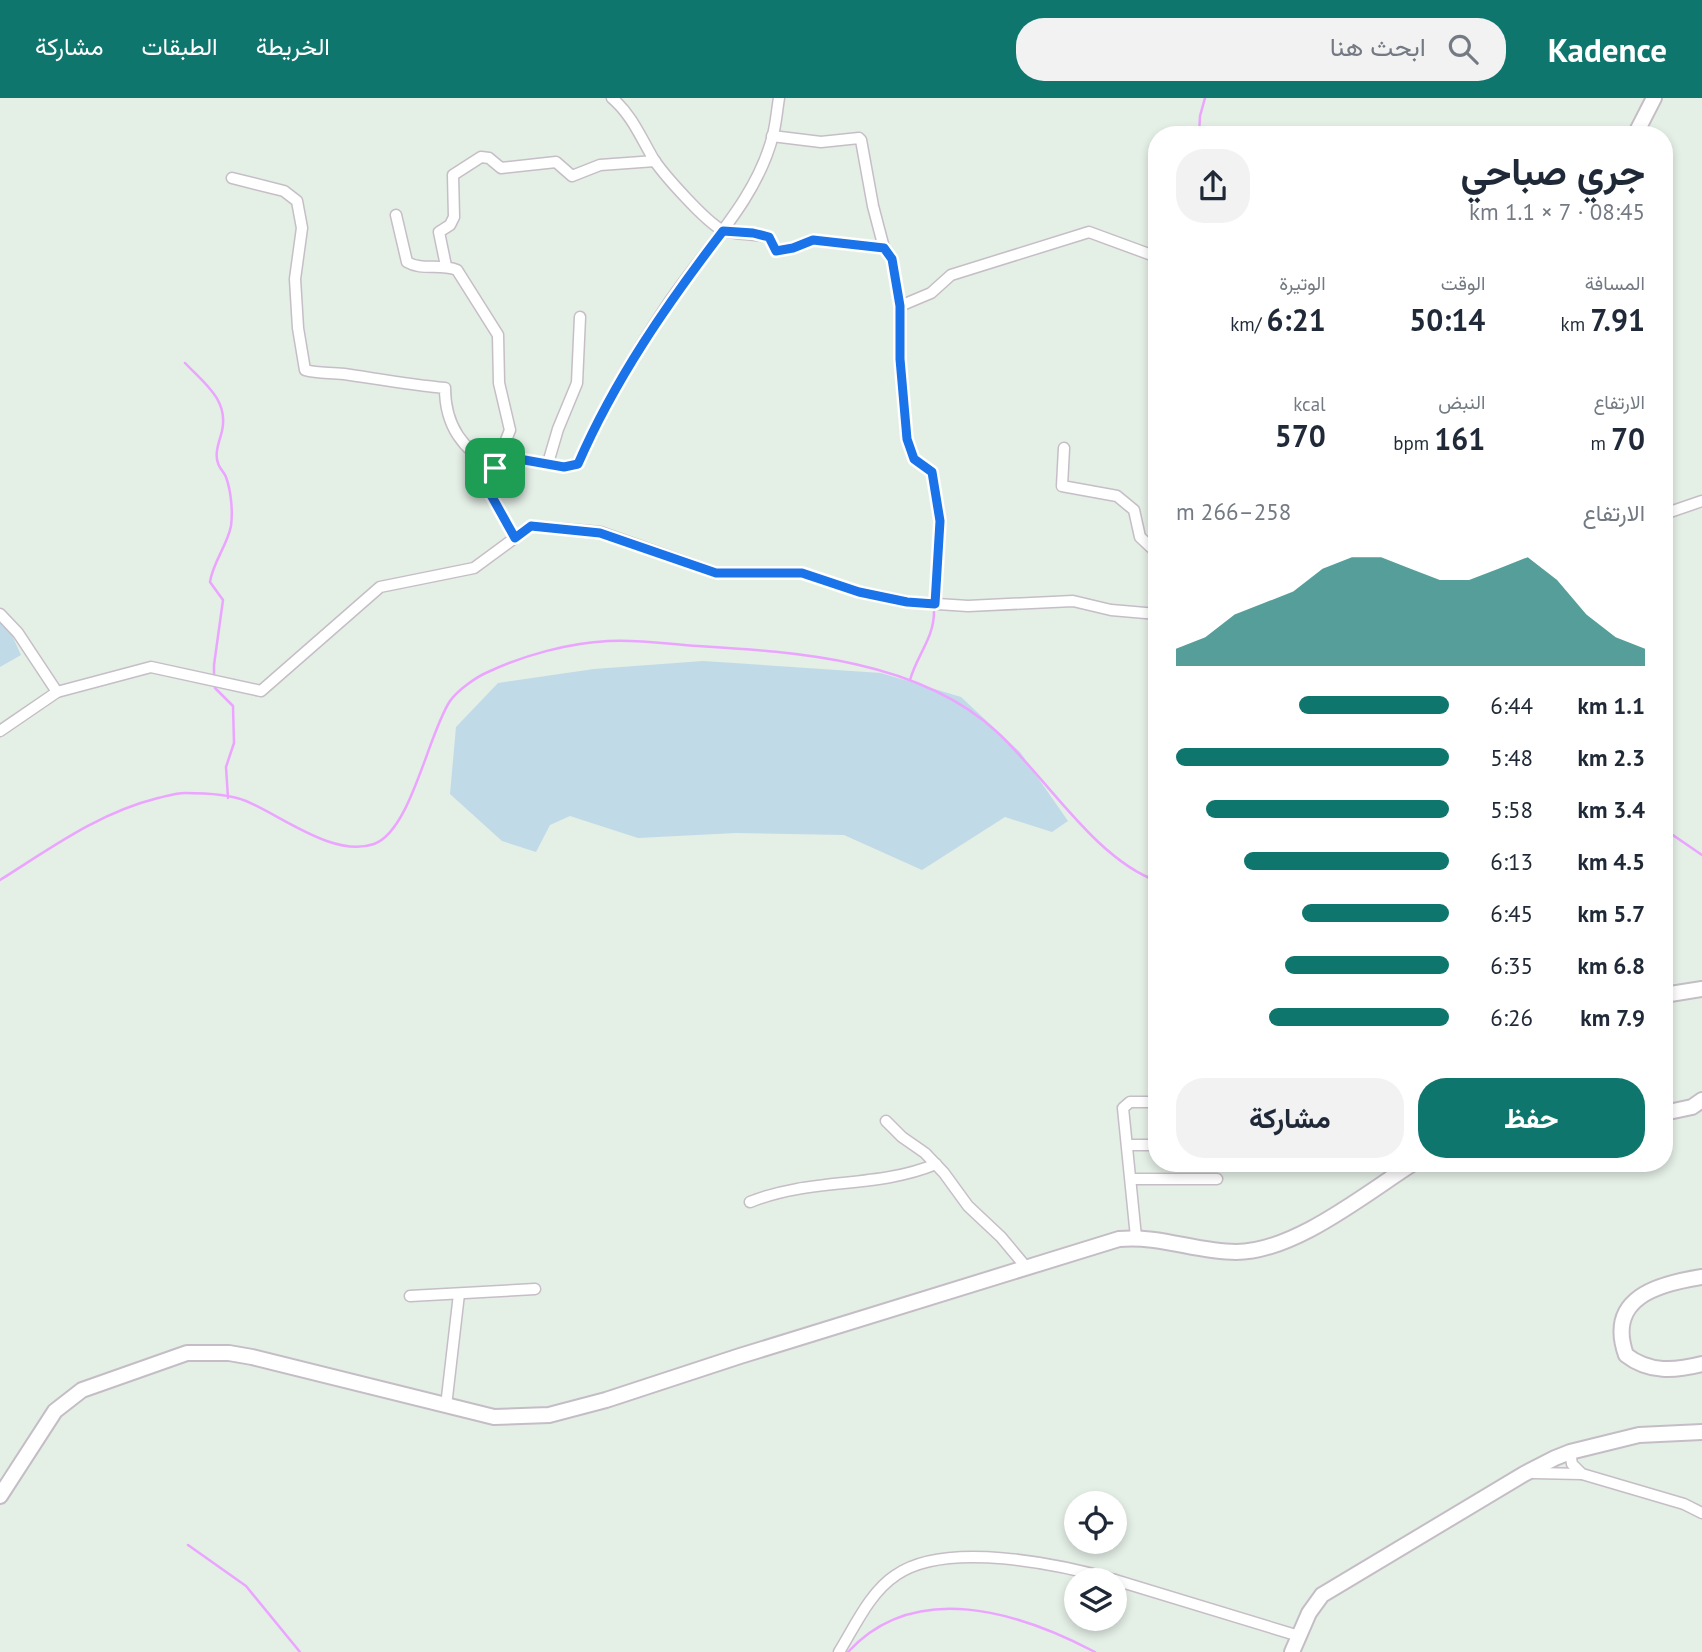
<!DOCTYPE html>
<html lang="ar">
<head>
<meta charset="utf-8">
<style>
	body { margin:0; font-family:"PT Sans",Vazirmatn,sans-serif; background:#f2f2f3; color:#1f2937; direction:rtl; height:100vh; display:flex; flex-direction:column; font-size:26px; white-space:nowrap }
	* { box-sizing:border-box; margin:0 }
	p { font-size:23px; color:#747a83 }
	.icon { flex:none; width:38px; height:38px; fill:none; stroke:currentColor; stroke-width:2; stroke-linecap:round; stroke-linejoin:round }
	.map { position:relative; flex:1; overflow:hidden; direction:ltr }
	.panel { position:absolute; left:1148px; top:28px; width:525px; height:1046px; display:flex; flex-direction:column; background:#fff; border-radius:28px; box-shadow:0 4px 10px #0003; direction:rtl }
	.panel>* { flex:none }
	.fabs { position:absolute; left:1064px; top:1393px; display:grid; gap:14px }
	.fabs a { display:grid; place-items:center; width:63px; height:63px; border-radius:50%; background:#fff; box-shadow:0 4px 10px #0003; font-size:35px }
	.pin { position:absolute; display:grid; place-items:center; width:60px; height:60px; color:#fff; margin:-30px; border-radius:14px; box-shadow:0 4px 10px #0006 }
	.round { display:grid; place-items:center; flex:none; width:74px; height:74px; border-radius:28px; background:#f2f2f3 }
	.overview { display:flex; align-items:center; justify-content:space-between; height:119px; padding:0 28px }
	h1 { font-size:38px; font-weight:700; line-height:52px }
	.stats { display:grid; grid-template-columns:repeat(3,1fr); gap:10px; height:119px; padding:7px 28px }
	.stats div { display:grid; align-content:center }
	.stats b { font-size:30px; font-weight:700 }
	.stats small { font-size:19px; font-weight:400 }
	.stats p { font-size:19px }
	.chart { height:196px; padding:14px 28px }
	.chart p { display:flex; justify-content:space-between }
	.chart svg { width:100%; height:126px; margin-top:7px; fill:#0f766e; opacity:.7 }
	.action { display:flex; gap:14px; margin-top:auto; padding:14px 28px }
	.action a { flex:1; height:80px; border-radius:28px; background:#0f766e; color:#fff; font-size:28px; font-weight:700; line-height:80px; text-align:center }
	.action a+a { background:#f2f2f3; color:#1f2937 }
	ul { padding:0 28px; list-style:none; font-size:23px }
	li { display:grid; grid-template-columns:112px 84px 1fr; align-items:center; height:52px }
	li i { height:18px; border-radius:9px; background:#0f766e }
	header { display:flex; align-items:center; gap:42px; box-sizing:border-box; height:98px; padding:0 35px; background:#0f766e; color:#fff }
	header strong { font-size:33px }
	nav { display:flex; gap:38px; margin-inline-start:auto; font-size:24px }
	.search { width:490px; height:63px; background:#f2f2f3; display:flex; align-items:center; gap:18px; box-sizing:border-box; padding:0 24px; border-radius:28px; color:#747a83; font-size:26px }
	.map>svg:first-child { display:block }
</style>
</head>
<body>
<header>
<strong>Kadence</strong>
<div class="search"><svg class="icon" aria-label="search" viewBox="0 0 24 24"><circle cx="10" cy="10" r="6"/><path d="M15 15l6 6"/></svg>ابحث هنا</div>
<nav><a>الخريطة</a><a>الطبقات</a><a>مشاركة</a></nav>
</header>
<div class="map">
<svg width="1702" height="1554" viewBox="0 0 1702 1554">
	<rect width="100%" height="100%" fill="#e4efe6"/>
	<g fill="#c1dae7">
		<polygon points="0,523 11,535 21,557 0,569"/>
		<polygon points="703,563 881,575 961,599 1020,654 1068,723 1052,734 1005,719 922,772 844,737 736,735 638,740 570,718 550,727 536,754 502,743 450,696 456,629 498,585 594,571"/>
	</g>
	<g fill="none" stroke-linecap="round" stroke-linejoin="round">
		<g stroke="#eba5ff" stroke-width="2.5">
			<polyline points="1199,37 1200,18 1205,0"/>
			<path d="M185 265C204 285 229 302 222 333 220 342 214 355 218 365 219 370 224 374 226 379 231 393 233 413 231 428 227 448 213 464 210 484L223 502 214 567V580"/>
			<path d="M910 582C917 557 934 540 934 514"/>
			<polyline points="215,587 215,590 233,608 234,645 226,669 228,700"/>
			<polyline points="1664,731 1702,757"/>
			<path d="M0 782C51 750 98 715 158 700 167 698 176 695 185 695 204 695 229 696 246 703 282 718 334 760 374 746 411 733 428 636 450 603 458 592 476 579 488 574 524 557 569 545 608 543 637 541 668 546 698 548 798 554 919 562 997 634 1045 678 1095 761 1157 783"/>
			<polyline points="188,1447 246,1488 300,1554"/>
			<path d="M848 1554C915 1481 1019 1514 1095 1554"/>
		</g>
		<g stroke="#c6bec6" stroke-width="13">
			<g id="street">
				<path d="M612 0C632 17 641 40 654 62 665 78 705 123 722 132 728 136 758 136 769 139L776 153 793 150 812 142 884 150 892 161 900 208V261L907 341 914 361 932 374 940 423 935 506"/>
				<polyline points="772,38 821,44 859,40 861,42 873,108 884,150"/>
				<path d="M232 80 284 93 297 103 302 130 295 181 298 230 305 272C319 276 330 274 344 276 378 281 411 287 445 290 445 328 463 352 495 370L519 361 564 369 578 366C603 309 635 255 670 203 706 150 757 101 773 37 776 25 777 12 779 0"/>
				<path d="M396 117 407 164C422 173 440 165 457 172L498 237 499 285 510 332 495 370 491 397 515 440"/>
				<polyline points="446,168 439,134 450,127 454,119 453,77 481,59 489,60 501,70 556,64 572,78 600,67 655,63"/>
				<polyline points="900,208 931,195 951,177 1089,134 1157,159"/>
				<polyline points="1064,350 1062,388 1117,398 1134,412 1140,439 1157,455"/>
				<polyline points="548,365 558,331 577,285 580,219"/>
				<polyline points="1664,416 1702,403"/>
				<polyline points="0,516 18,535 57,594"/>
				<polyline points="0,633 57,594 151,569 261,593 380,489 474,470 531,428 600,434 716,475 802,475 859,494 907,504 968,508 1073,503 1111,512 1157,516"/>
				<polyline points="886,1023 902,1039 925,1055 944,1075 968,1108 1001,1139 1026,1169"/>
				<polyline points="1128,1047 1157,1047"/>
				<polyline points="1132,1081 1217,1081"/>
				<path d="M750 1104C812 1079 876 1091 936 1066"/>
				<polyline points="1136,1139 1123,1010 1130,1004 1157,1004"/>
				<polyline points="410,1198 535,1191"/>
				<polyline points="446,1308 459,1196"/>
				<polyline points="1570,1354 1572,1366 1582,1376 1684,1406 1702,1415"/>
				<polyline points="1534,1375 1582,1376"/>
				<polyline points="1115,1482 1299,1538"/>
				<path d="M839 1554C855 1528 870 1494 896 1477 946 1442 1059 1466 1115 1482"/>
			</g>
		</g>
		<g stroke="#c5bdc6" stroke-width="18">
			<g id="secondary">
				<polyline points="1635,37 1654,0"/>
				<polyline points="1664,897 1702,891"/>
				<polyline points="1664,1015 1692,1009 1702,1002"/>
				<path d="M1702 1179C1657 1186 1606 1200 1626 1257 1649 1275 1675 1273 1702 1266"/>
				<path d="M0 1398 55 1313 82 1292 187 1255H229L252 1259 494 1319 549 1317 606 1302 740 1258 1119 1141C1160 1137 1196 1154 1236 1154 1294 1154 1365 1096 1412 1066"/>
				<polyline points="1292,1554 1309,1515 1322,1497 1524,1376 1555,1360 1570,1354 1639,1337 1702,1334"/>
			</g>
		</g>
		<use href="#street" stroke="#fff" stroke-width="10"/>
		<use href="#secondary" stroke="#fff" stroke-width="14"/>
	</g>
	<g fill="none" stroke-linecap="round" stroke-linejoin="round">
		<g stroke="#fff" stroke-width="14">
			<path id="route" d="M723 133 753 135 769 139 776 153 793 150 813 142 884 150 892 161 900 208V261L907 341 914 361 932 374 940 423 935 506 907 504 859 494 802 475H716L600 435 531 428 515 440 491 397 495 370 519 361 564 369 578 366C615 281 667 206 723 133Z"/>
		</g>
		<use href="#route" stroke="#1a73e8" stroke-width="9"/>
	</g>
</svg>
<div class="fabs">
<a><svg class="icon" aria-label="locate" viewBox="0 0 24 24"><circle cx="12" cy="12" r="6"/><path d="M12 2v4M12 18v4M2 12h4M18 12h4"/></svg></a>
<a><svg class="icon" aria-label="layers" viewBox="0 0 24 24"><path d="M12 4l9 5-9 5-9-5zM3 14l9 5 9-5"/></svg></a>
</div>
<div class="pin" style="left:495px;top:370px;background:#1e9e55"><svg class="icon" aria-label="arrive" viewBox="0 0 24 24"><path d="M6 21V4h12l-3 4 3 4H6"/></svg></div>
<section class="panel">
<div class="overview"><div><h1>جري صباحي</h1><p>08:45 · 7 × 1.1 km</p></div><a class="round"><svg class="icon" aria-label="share" viewBox="0 0 24 24"><path d="M12 15V3M7 8l5-5 5 5M5 13v7h14v-7"/></svg></a></div>
<div class="stats">
<div><p>المسافة</p><b>7.91<small> km</small></b></div>
<div><p>الوقت</p><b>50:14</b></div>
<div><p>الوتيرة</p><b>6:21<small> /km</small></b></div>
</div>
<div class="stats">
<div><p>الارتفاع</p><b>70<small> m</small></b></div>
<div><p>النبض</p><b>161<small> bpm</small></b></div>
<div><p>kcal</p><b>570</b></div>
</div>
<div class="chart"><p><span>الارتفاع</span>258–266 m</p>
<svg viewBox="0 0 160 44" preserveAspectRatio="none"><path d="M0 44V38L10 34L20 26L30 22L40 18L50 10L60 6L70 6L80 10L90 14L100 14L110 10L120 6L130 14L140 26L150 34L160 38V44z"/></svg>
</div>
<ul>
<li><b>1.1 km</b>6:44<i style="width:55%"></i></li>
<li><b>2.3 km</b>5:48<i style="width:100%"></i></li>
<li><b>3.4 km</b>5:58<i style="width:89%"></i></li>
<li><b>4.5 km</b>6:13<i style="width:75%"></i></li>
<li><b>5.7 km</b>6:45<i style="width:54%"></i></li>
<li><b>6.8 km</b>6:35<i style="width:60%"></i></li>
<li><b>7.9 km</b>6:26<i style="width:66%"></i></li>
</ul>
<div class="action"><a>حفظ</a><a>مشاركة</a></div>
</section>
</div>
</body>
</html>
